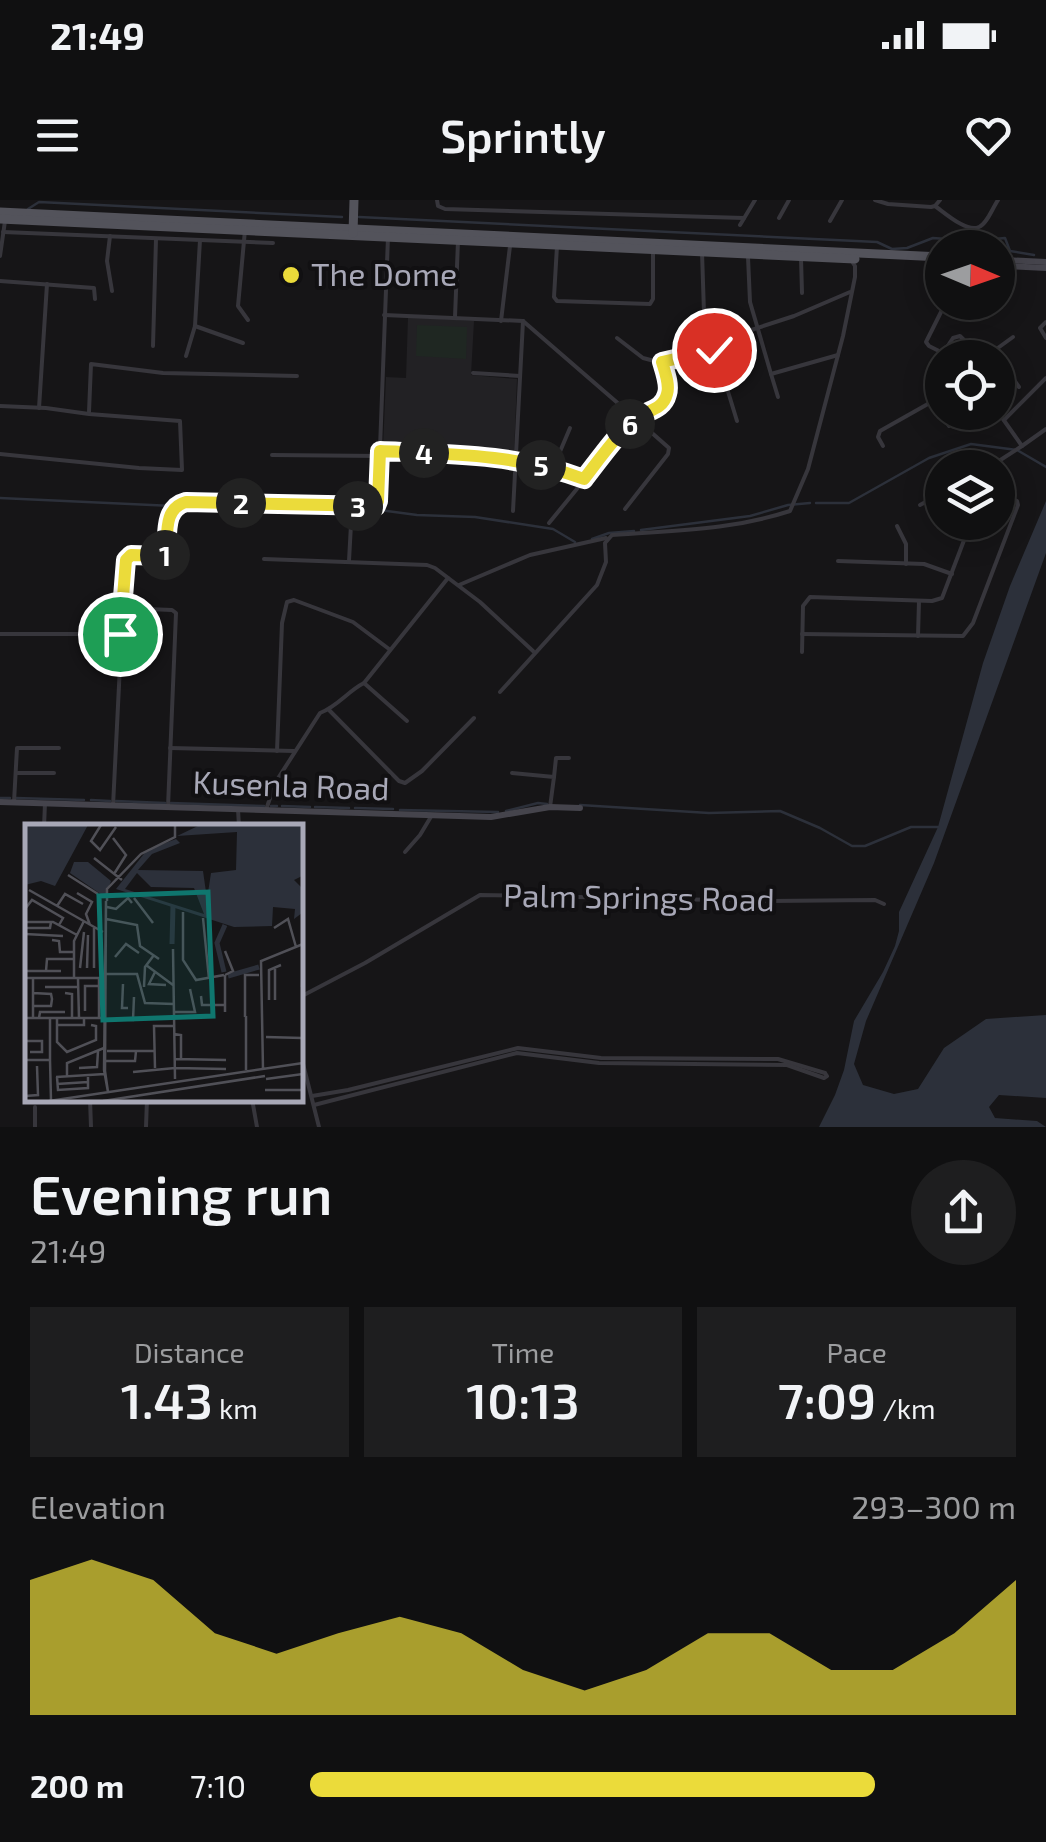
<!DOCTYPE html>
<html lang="en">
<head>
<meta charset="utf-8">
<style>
	body { margin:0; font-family:"Exo 2",sans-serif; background:#1e1e1f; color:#f1f3f6; height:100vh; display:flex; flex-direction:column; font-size:38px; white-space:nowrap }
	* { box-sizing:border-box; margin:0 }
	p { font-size:32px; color:#9c9d9f }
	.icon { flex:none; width:55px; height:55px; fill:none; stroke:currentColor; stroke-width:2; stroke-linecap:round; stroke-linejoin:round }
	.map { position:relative; height:927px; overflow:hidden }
	.sheet { display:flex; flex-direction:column; background:#101011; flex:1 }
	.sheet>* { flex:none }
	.needle { width:65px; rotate:92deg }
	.fabs { position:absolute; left:925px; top:30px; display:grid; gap:20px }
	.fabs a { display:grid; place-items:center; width:90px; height:90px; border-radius:50%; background:#101011; box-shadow:0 5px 25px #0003,0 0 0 2px #303031; font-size:50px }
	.pin { position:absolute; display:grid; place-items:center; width:85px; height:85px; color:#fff; margin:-42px; border:5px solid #fff; border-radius:50%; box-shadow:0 2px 10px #0007 }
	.km { position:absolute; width:50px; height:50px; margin:-25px; border-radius:50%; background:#222; color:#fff; font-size:28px; line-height:50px; text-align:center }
	.round { display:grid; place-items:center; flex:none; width:105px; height:105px; border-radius:52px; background:#1e1e1f }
	.headline { display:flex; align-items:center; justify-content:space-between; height:170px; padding:0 30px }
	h1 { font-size:55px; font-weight:600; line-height:75px }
	.metrics { display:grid; grid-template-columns:repeat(3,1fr); gap:15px; height:170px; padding:10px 30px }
	.metrics div { display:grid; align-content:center; border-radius:0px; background:#1e1e1f; text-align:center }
	.metrics b { font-size:50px; font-weight:600 }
	.metrics small { font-size:28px; font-weight:400 }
	.metrics p { font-size:28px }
	.chart { height:280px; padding:20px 30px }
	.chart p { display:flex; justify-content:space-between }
	.chart svg { width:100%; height:180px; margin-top:10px; fill:#ebdb3a; opacity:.7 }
	ul { padding:0 30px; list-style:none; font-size:32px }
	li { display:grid; grid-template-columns:160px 120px 1fr; align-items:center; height:75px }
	li i { height:25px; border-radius:12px; background:#ebdb3a }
	.status { display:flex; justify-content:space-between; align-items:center; height:70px; padding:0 50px; background:#101011; direction:ltr }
	.status svg { height:28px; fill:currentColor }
	header { display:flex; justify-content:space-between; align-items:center; height:130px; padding:0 30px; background:#101011; font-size:45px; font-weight:600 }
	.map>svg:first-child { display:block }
</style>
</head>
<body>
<div class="status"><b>21:49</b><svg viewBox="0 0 49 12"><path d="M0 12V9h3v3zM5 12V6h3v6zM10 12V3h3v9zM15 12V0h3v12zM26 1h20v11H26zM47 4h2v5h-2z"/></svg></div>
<header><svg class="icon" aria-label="menu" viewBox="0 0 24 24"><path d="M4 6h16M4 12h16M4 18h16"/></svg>Sprintly<svg class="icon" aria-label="heart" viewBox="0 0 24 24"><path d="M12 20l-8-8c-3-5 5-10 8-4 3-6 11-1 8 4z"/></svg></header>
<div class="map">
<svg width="1046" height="927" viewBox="0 0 1046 927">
	<rect width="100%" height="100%" fill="#161517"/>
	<polygon fill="#222124" points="408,117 474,121 471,175 517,179 514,254 383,248 386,177 406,178"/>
	<polygon fill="#1f2722" points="417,125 467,127 466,159 416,156"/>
	<polygon fill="#2c303a" points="1046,301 1046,353 934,663 866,821 854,864 863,885 894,894 918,889 944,848 986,819 1046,815 1046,898 999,895 989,907 995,918 1037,921 1046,927 819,927 835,895 844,870 854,821 883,772 895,746 899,731 899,712 938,627 983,463 1010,386"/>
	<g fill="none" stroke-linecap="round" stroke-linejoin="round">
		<g stroke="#2c303a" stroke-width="2.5">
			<polyline points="28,9 39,2 342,17"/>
			<polyline points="359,17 877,42 892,49 907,48 933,38 973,41 1005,38 1010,51 1034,55"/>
			<polyline points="0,298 173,306"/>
			<polyline points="816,303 849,303 929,258 971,244 1017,250 1046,267"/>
			<polyline points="337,307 364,308"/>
			<polyline points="372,309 417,315 475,317 553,329 575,342"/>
			<polyline points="641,330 750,316 788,305 810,303"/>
			<polyline points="592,339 609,333 634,331"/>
			<polyline points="0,598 10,598"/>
			<polyline points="16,598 84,600"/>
			<polyline points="91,600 110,601"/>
			<polyline points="116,601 165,603"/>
			<polyline points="171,603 264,606"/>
			<polyline points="580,605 709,613 780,611 820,628 852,646 865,646 911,627 938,627"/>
			<polyline points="271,606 277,606"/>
			<polyline points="282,606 310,607"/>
			<polyline points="315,607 349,608"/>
			<polyline points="355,608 393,609"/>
			<polyline points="400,610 498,612"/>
			<polyline points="506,611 538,603 547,604"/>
		</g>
		<g stroke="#37363c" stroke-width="4">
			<polyline points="437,0 438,6 445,9 744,18"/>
			<polyline points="875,0 888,4 931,7 935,6 940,0"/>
			<path d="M935 6C945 13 967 33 979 27 987 24 993 7 998 0"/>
			<polyline points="779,18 789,0"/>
			<polyline points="830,21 842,0"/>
			<polyline points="740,25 755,0"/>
			<polyline points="245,30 238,106 248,120"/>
			<polyline points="3,32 273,43"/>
			<polyline points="110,36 107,61 112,91"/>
			<polyline points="557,46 554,97 557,101 650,104 653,99 653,50"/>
			<polyline points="702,52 704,113 737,221"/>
			<polyline points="0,56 5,21"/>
			<polyline points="748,57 750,102 771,174 838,155"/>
			<polyline points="801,58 802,93"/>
			<polyline points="0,81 94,88 95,99"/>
			<polyline points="946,102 926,142 929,146 953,158"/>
			<polyline points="384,115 523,121"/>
			<polyline points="455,117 458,41"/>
			<polyline points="501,121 510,46"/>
			<polyline points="523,121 635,218 549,323"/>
			<polyline points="1046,122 1040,128 1046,138"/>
			<polyline points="195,126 243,143"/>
			<polyline points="617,138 643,158 662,163 679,160 726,146 742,133 794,116 850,92"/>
			<polyline points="153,146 156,39"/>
			<polyline points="994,151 1019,187"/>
			<polyline points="943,153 953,138 960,136 982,158"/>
			<polyline points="186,156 195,126 200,40"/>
			<polyline points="984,158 1013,137"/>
			<polyline points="473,173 520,176"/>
			<polyline points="771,174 778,197"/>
			<polyline points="0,206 46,208 89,214 180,221 182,270 139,268 0,254"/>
			<polyline points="942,206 939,210 949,226"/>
			<polyline points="39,208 47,84"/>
			<polyline points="89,212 91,164 163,173 297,176"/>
			<polyline points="1004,220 1046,178"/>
			<polyline points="883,246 878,237 880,231 942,196"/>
			<polyline points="1022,246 1046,229"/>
			<path d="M380 251C449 254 517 254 582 278"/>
			<polyline points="272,255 380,256"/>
			<polyline points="553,268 570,228"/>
			<polyline points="988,268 1022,246 998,212"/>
			<polyline points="920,305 942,293"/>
			<path d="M625 309 668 254 669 248 635 218C668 205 671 197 663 163"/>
			<polyline points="513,311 523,121"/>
			<polyline points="897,326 906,344 906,364"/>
			<polyline points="264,359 427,365 435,368 480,402 533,451"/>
			<polyline points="349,361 352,306"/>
			<polyline points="838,361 924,364 952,374"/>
			<polyline points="459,385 530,355 606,338"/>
			<polyline points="122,408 172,410 176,413 168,607"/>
			<polyline points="0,434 120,434"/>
			<polyline points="802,434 963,436 973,423 1018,305 1017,301 998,293"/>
			<polyline points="918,436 919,401"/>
			<polyline points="802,452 803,406 810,397 932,401 942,398 971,322"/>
			<polyline points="364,483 407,521"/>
			<path d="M500 492 597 385 606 362 605 343 612 335C676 330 728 331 790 311L808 269 843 136 855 77V66L853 63"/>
			<polyline points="329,510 399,581 405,583 422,571 474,518"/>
			<polyline points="170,548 294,551"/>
			<polyline points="277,551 282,423 287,402 294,400 353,422 389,449"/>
			<polyline points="16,573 54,573"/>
			<polyline points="512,573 554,577 550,607"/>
			<polyline points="554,577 556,558 569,558"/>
			<polyline points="14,602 17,548 59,548"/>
			<path d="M113 606 125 365 128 356 163 357 165 354C168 335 163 308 186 303L372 306 378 301 388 37"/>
			<polyline points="238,609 239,627"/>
			<path d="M266 610 275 583 320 513C338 506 348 491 364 483L448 378"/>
			<polyline points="44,627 45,603"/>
			<polyline points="405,652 420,635 432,615"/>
			<polyline points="300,743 303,743"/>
			<polyline points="300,797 365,763 480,695 770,701 875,700 884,704"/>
			<polyline points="300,852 319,927"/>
			<polyline points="312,896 348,890 518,848 601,858 778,859 825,873"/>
			<polyline points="90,899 91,927"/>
			<polyline points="252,899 257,927"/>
			<polyline points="314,905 517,853 599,863 787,865 824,878 827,876 825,873"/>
			<polyline points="35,927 35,907"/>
			<polyline points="146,927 147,899"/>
		</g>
		<g stroke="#45444c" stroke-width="6">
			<polyline points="1004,60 1046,62"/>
			<polyline points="1004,66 1046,68"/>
			<polyline points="0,602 491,617 550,607 580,608"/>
		</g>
		<g stroke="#53535b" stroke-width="9">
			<polyline points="0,12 942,57"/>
			<polyline points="0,19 855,59"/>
			<polyline points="353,33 354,0"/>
			<polyline points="998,60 1004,60 1004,66 998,65"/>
		</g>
	</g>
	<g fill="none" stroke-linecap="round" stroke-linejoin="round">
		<g stroke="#fff" stroke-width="20">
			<path id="route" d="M120 434 126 360 131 355 163 356 166 354C168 335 163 308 186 302L376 306 378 301 380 251C450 254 518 254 584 279 595 265 623 226 636 218 648 210 663 210 667 194 670 185 665 172 662 162L714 150"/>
		</g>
		<use href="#route" stroke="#ebdb3a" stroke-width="12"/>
	</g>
	<circle fill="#ebdb3a" stroke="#111012" stroke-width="4" cx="291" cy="75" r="10"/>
	<g text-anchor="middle" stroke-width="8" stroke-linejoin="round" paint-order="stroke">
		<g font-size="32" fill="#a8a8b7" stroke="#111012" text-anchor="start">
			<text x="311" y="86">The Dome</text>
		</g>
		<g font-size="32" fill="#a8a8b7" stroke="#111012">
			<text transform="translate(291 586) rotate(2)" y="11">Kusenla Road</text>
			<text transform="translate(639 698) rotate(1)" y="11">Palm Springs Road</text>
		</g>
	</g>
	<g transform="translate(25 624)">
		<rect width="278" height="278" fill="#161517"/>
		<path d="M0 1H63L30 62 16 57 0 61ZM175 1H276L277 52 269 56 277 64V89L269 95 270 85 248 83 247 102 209 103 91 65 122 26 151 15 155 19 127 30 113 46 178 47 182 75 186 49 211 46 212 8 152 12ZM112 49 126 63 169 64 179 90 100 65ZM49 38H63L86 57 80 73 45 49Z" fill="#2c303a" fill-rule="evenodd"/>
		<path fill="none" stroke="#2c303a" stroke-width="5" d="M147 120 148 82M199 148 192 119 200 101M203 152 234 143"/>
		<path fill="none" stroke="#505057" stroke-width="2.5" d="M76 1 66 17 75 26 91 3M88 14 101 31 89 50M69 34 97 56M43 51 73 70M4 66 78 108M52 69 67 78 61 90 65 101M109 74 128 99M81 77 80 247 83 268 79 246ZM82 77V65L116 30 150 13V1M32 82 40 70 58 80M82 83 91 85 103 74 107 79M0 85 7 76 38 94 34 101M158 88V136L171 156 199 151M178 94 184 155M81 95 112 101 115 122 134 135M0 98H28L52 111M0 104H25L26 98M249 104 263 95 271 123M0 110 38 112M27 116 34 117 35 128H48M148 125 150 255M90 133 101 120 114 129M121 141 148 161M250 143V176M55 144 59 108M62 144 63 111M69 144V104M0 147H36M21 147 22 135H49M130 148 124 160 141 161M81 150H112L120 179 149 180M200 151V188M200 151 208 147 200 127M0 154H81M8 154V194M49 155V117L59 97M53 155 54 194M98 160 97 184H103M20 163H53M119 163 120 143 129 131M277 163 278 128M8 169 26 170 27 175 26 182H8M40 169 47 170V194M176 172 177 181H200M244 176V146L256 141M60 187V162H74M149 188H170L165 165M221 192V246M220 193V151H234M0 194H80M14 194 15 188H40M25 194V236M32 194V218L42 228 71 216V202L66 201M74 194V154M80 195 108 196 109 173M32 201H59V195M149 210 156 211V235M241 213 277 214M0 217H17V228H5M82 227H130M150 235 201 236M0 236H25L26 276M80 237H110L111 227M54 244 72 243 73 227M130 244 129 202H149M150 244 201 245M238 245 236 137 278 120M108 248 150 244M31 253 80 250M32 253 33 266 63 264V251M42 253V239L79 224M241 255 278 250M32 260 63 258M240 266H278M0 272 13 271 12 242M24 277 278 239M78 277 240 252"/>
		<path fill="#0f766e" fill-opacity="0.15" stroke="#0f766e" stroke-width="5" d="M183 68 188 192 78 196 74 72Z"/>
		<rect width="278" height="278" fill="none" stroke="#a8a8b7" stroke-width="5"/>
	</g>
</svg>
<div class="fabs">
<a><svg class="needle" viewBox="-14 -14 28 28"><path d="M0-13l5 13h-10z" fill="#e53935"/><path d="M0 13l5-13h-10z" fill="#9c9d9f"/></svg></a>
<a><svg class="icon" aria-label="locate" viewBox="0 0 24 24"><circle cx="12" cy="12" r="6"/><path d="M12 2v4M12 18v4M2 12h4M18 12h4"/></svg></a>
<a><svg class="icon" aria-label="layers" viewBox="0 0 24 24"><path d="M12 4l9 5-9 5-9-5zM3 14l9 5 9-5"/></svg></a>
</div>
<div class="pin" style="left:120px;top:434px;background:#1e9e55"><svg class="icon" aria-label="arrive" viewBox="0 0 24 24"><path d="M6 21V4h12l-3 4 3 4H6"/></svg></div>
<div class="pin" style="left:714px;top:150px;background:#d93025"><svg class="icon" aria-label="check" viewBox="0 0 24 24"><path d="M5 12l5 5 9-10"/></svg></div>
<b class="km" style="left:165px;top:355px">1</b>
<b class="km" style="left:241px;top:303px">2</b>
<b class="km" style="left:358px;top:306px">3</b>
<b class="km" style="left:424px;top:253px">4</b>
<b class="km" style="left:541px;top:265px">5</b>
<b class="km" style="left:630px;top:224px">6</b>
</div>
<section class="sheet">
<div class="headline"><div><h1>Evening run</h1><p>21:49</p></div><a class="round"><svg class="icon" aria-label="share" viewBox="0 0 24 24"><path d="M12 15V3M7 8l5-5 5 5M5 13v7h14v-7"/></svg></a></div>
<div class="metrics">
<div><p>Distance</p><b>1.43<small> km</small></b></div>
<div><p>Time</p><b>10:13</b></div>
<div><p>Pace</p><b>7:09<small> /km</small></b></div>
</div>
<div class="chart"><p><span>Elevation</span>293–300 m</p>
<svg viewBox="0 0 160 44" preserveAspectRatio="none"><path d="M0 44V11L10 6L20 11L30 24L40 29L50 24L60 20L70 24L80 33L90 38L100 33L110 24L120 24L130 33L140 33L150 24L160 11V44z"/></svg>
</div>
<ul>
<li><b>200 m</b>7:10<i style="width:80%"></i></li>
</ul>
</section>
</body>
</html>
